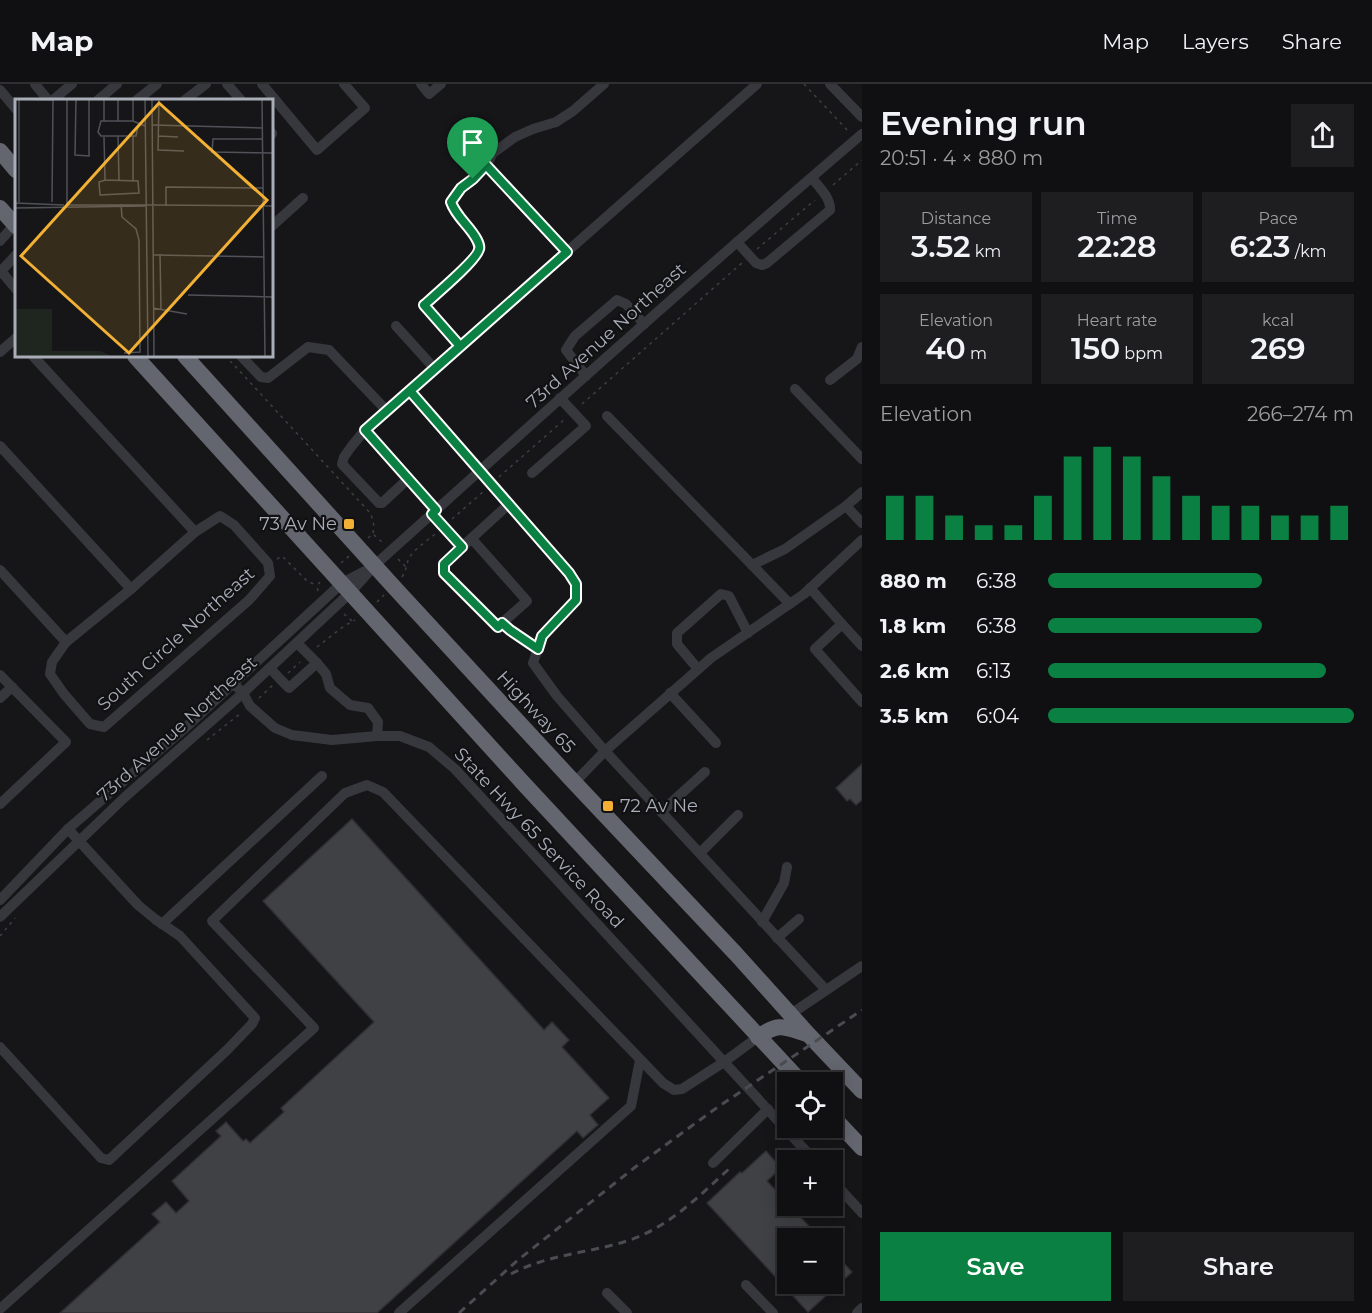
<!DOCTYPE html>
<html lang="en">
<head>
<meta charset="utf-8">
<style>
	body { margin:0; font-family:Montserrat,sans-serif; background:#1e1e20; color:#f1f3f6; height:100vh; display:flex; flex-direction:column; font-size:22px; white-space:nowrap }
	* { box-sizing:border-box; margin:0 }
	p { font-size:20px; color:#9c9d9f }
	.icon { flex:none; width:33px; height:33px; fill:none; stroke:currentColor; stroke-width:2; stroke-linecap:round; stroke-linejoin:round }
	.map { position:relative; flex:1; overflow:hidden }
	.panel { display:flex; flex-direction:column; background:#101012; width:510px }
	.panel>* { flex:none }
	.tools { position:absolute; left:777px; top:988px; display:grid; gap:12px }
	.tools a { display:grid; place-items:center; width:66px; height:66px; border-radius:0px; background:#101012; box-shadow:0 3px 15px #0003,0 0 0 2px #303032; font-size:30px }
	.pin { position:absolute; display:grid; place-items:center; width:51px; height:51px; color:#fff; margin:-62px -26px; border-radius:50% 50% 50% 0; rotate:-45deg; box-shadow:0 0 6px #0007 }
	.pin .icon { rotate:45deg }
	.round { display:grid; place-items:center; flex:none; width:63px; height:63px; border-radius:0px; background:#1e1e20 }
	.summary { display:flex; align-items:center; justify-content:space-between; height:102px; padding:0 18px }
	h1 { font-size:33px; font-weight:600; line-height:45px }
	.metrics { display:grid; grid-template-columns:repeat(3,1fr); gap:9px; height:102px; padding:6px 18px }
	.metrics div { display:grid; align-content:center; border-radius:0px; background:#1e1e20; text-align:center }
	.metrics b { font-size:30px; font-weight:600 }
	.metrics small { font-size:16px; font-weight:400 }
	.metrics p { font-size:16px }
	.chart { height:168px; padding:12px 18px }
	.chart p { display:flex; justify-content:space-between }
	.chart svg { width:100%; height:108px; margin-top:6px; stroke:#0b8043; stroke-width:6 }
	.action { display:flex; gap:12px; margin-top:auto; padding:12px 18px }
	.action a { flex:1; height:69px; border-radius:0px; background:#0b8043; color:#fff; font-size:24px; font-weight:600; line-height:69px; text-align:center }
	.action a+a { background:#1e1e20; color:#f1f3f6 }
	ul { padding:0 18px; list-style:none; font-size:20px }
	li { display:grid; grid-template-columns:96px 72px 1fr; align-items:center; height:45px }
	li i { height:15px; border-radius:8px; background:#0b8043 }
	header { display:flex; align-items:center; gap:36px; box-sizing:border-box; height:84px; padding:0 30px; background:#101012; border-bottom:2px solid #303032 }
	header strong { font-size:28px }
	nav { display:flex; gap:33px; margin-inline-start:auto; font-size:21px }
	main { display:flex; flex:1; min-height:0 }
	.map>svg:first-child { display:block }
</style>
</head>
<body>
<header>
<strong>Map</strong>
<nav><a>Map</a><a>Layers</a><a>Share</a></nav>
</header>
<main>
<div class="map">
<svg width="862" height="1229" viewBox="0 0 862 1229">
	<rect width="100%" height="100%" fill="#161618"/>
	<g fill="#404145" stroke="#303034" stroke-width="1.5">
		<polygon points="862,680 862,716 856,721 850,715 847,717 836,704"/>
		<polygon points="352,735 544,946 552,938 569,956 562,963 609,1014 590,1031 598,1041 583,1054 577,1047 377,1229 60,1229 160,1138 152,1130 166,1118 176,1129 189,1117 172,1097 221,1052 216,1047 226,1038 243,1057 246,1055 250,1059 284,1028 281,1024 374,938 263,817"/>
		<polygon points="766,1067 781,1084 767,1097 788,1119 788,1122 790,1122 821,1155 788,1155 788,1200 832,1200 832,1167 852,1188 808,1228 707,1119 740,1088 742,1089"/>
	</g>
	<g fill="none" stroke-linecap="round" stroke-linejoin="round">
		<g stroke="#3d3f44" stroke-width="1.5" stroke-dasharray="3 4.5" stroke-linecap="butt">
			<polyline points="804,0 849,48"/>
			<polyline points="833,101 862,76"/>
			<polyline points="757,165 815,116"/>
			<polyline points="225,272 232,279"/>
			<polyline points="235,282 371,430 374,442 373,450"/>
			<polyline points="582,320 743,178"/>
			<polyline points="499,393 565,335"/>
			<polyline points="452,435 484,407"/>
			<polyline points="368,454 373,450 384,460"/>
			<polyline points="277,475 282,472 306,496 317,502"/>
			<polyline points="398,475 407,484"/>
			<polyline points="341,479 349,472"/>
			<path d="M402 493C407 485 406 481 409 474 414 465 427 457 435 450"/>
			<polyline points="318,507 317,502 320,498"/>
			<polyline points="377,518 384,511"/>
			<polyline points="344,530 352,537"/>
			<polyline points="317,563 344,542 355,536"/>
			<polyline points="288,589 300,578"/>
			<polyline points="259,614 273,601"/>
			<polyline points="207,656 241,629"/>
			<polyline points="0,852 15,834"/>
		</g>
		<g stroke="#37383d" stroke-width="10">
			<polyline points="35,0 48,16"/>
			<polyline points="227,0 241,16"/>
			<polyline points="262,0 317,66 365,24 344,0"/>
			<polyline points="421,0 429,10 441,0"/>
			<polyline points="830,0 862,33"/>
			<polyline points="0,6 16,25"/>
			<polyline points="53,16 72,0"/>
			<polyline points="98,16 117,0"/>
			<polyline points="137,16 157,0"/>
			<polyline points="185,16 206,0"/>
			<polyline points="272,49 272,50"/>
			<polyline points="486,81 567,168"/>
			<polyline points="272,142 303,114"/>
			<polyline points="0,157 15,140"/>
			<path d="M737 158 756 179 762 181 767 179 830 126C831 114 819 103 812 94"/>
			<polyline points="0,186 16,205"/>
			<polyline points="1,187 16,171"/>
			<polyline points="396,242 435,285"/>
			<path d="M460 263 424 221C434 212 478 175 479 165 480 163 478 158 477 156 470 142 456 133 451 118L461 104 473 95 485 84 493 69 515 53 533 45 556 38 573 27 604 0"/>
			<polyline points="0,268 16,254"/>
			<polyline points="33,272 195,448"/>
			<polyline points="241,272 261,293 268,294 308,263 329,266 387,327"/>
			<polyline points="586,292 566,266 575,252 617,216 626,220 644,240"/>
			<polyline points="830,296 857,275 862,263"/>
			<polyline points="795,305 862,375"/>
			<polyline points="410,307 569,489 576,500 576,516 542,552 533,579 557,612 605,667 826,906"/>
			<polyline points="607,332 790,520"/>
			<polyline points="365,346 436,426"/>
			<polyline points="0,362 131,505"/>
			<polyline points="532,389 586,342 560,314"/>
			<polyline points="408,395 382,419 379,419 342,380 344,373 351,363 365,346 757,0"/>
			<polyline points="846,422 862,408"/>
			<polyline points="432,430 462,463 509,420"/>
			<polygon points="220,432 234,441 268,479 270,492 249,516 104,643 90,640 64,610 50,590 52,578 66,558 131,505 195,448"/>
			<polyline points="472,455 527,517 502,539"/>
			<polyline points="462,463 444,480 444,489 498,543 502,539 510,546 538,565"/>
			<polyline points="752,481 785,465 846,422 862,439"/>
			<polyline points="0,486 66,558"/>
			<polyline points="810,504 842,540 815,565 862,618"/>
			<polyline points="842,540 862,562"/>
			<polyline points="317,579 326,590 330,604 350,621 368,624 378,638 377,652"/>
			<polyline points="270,584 280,595 289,604 317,579 297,559"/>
			<polyline points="698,585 677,560 677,549 721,510 729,512 748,549"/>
			<polyline points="0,591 66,658 0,720"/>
			<polyline points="233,599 243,609 250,622 275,644 292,651 332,656 377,652 400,652 429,663 455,685 815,1077"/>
			<polyline points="670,609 716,659"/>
			<polyline points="0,614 12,603"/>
			<polyline points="574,699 605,667 711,574 804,510 862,456"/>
			<polyline points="661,728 705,688"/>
			<polyline points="700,769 738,731"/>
			<polyline points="0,816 68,745 185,644 342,499 367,486"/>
			<path d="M0 833 125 713 243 609 351 508 375 481C536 336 697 191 862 50"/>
			<polyline points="762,838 784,799 787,783"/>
			<polyline points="162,840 322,692"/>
			<polyline points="777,854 799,835"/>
			<polyline points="791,930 862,882"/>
			<polyline points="0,963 101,1074 109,1076 227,966 252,940 255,934 180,852 155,835 138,821 68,745"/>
			<polyline points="713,1079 768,1025"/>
			<polyline points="832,1096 862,1129"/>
			<polyline points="746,1201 773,1229"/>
			<polyline points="607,1209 627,1229"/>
			<polyline points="0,1225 314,944 212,837 345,709 367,701 383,708 663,999 674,1006 682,1005 724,978 758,953"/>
			<polyline points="399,1229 631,1022 640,976"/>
			<polyline points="857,1229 862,1224"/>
		</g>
		<g stroke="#63666e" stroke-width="16">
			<polyline points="0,67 16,86"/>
			<polyline points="0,124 16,142"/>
			<polyline points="135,272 524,700 802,999"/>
			<polyline points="185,272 393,502 571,695 736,870 808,950 862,1007"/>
			<path d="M758 953C779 938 784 943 807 950"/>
			<polyline points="832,1032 862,1064"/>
		</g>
		<g stroke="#4a4c52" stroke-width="3" stroke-dasharray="8 6" stroke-linecap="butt">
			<path d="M511 1190C548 1170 591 1169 630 1156 670 1142 699 1112 730 1084"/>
			<polyline points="459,1229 518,1176 634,1084 715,1025 862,926"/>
		</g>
	</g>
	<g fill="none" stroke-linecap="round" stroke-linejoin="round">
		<g stroke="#fff" stroke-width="12">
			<path id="route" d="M473 95 461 104 451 118C456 133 470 142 477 156 478 158 480 163 479 165 478 175 434 212 424 221L460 262 365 346 436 426 432 430 462 463 444 480V489L498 543 502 539 510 546 538 565 542 552 576 516V500L569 489 410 307 567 168 486 81 473 95"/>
		</g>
		<use href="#route" stroke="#0b8043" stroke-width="8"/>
	</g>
	<g fill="#f2b134" stroke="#111113" stroke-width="2">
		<rect x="343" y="434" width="12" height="12" rx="3"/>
		<rect x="602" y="716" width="12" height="12" rx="3"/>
	</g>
	<g text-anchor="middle" stroke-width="4.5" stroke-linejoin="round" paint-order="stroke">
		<g font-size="18" fill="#a8adb8" stroke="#111113">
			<text transform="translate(606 252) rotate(-42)" y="6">73rd Avenue Northeast</text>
			<text transform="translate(176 555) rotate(-42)" y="6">South Circle Northeast</text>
			<text transform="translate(536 628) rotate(47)" y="6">Highway 65</text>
			<text transform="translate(177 645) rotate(-42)" y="6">73rd Avenue Northeast</text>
			<text transform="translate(539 754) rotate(47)" y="6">State Hwy 65 Service Road</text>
		</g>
		<g font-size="18" fill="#a8adb8" stroke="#111113" text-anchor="end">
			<text x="337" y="446">73 Av Ne</text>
			<text x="620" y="728" text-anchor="start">72 Av Ne</text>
		</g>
	</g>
	<g transform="translate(15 15)">
		<rect width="258" height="258" fill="#161618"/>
		<path d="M0 210H37V252H85L99 258H0Z" fill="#1e261f"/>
		<path fill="none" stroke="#505258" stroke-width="1.5" d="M0 0 37 1M4 0V103M52 0V106M61 0 60 56 74 57V0M103 0V22M118 0V22M130 0 133 258M137 0 139 258M144 0 143 51 169 52M247 0 250 258M89 22V0M138 26 247 29M123 27 121 37H86L83 33 86 22H118L130 27M103 37 104 81M118 37V82M143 37 163 38M89 38 90 81M247 40H198L197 53 258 54M90 81 123 82 124 94 85 96 84 83ZM37 103 38 0M0 104 49 106M106 105 107 118 121 130 124 141 125 253 109 254M53 106H137M137 106 258 107M151 106V88L248 89M0 109 130 107M145 155 146 210M139 156 249 158M173 196 258 198M138 209 172 215"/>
		<path fill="#f2b134" fill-opacity="0.15" stroke="#f2b134" stroke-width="3" d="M144 4 252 101 114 254 6 157Z"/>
		<rect width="258" height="258" fill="none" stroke="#a8adb8" stroke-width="3"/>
	</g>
</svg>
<div class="tools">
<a><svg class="icon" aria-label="locate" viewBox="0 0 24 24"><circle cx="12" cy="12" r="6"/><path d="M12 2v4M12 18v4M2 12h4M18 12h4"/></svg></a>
<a>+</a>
<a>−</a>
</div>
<div class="pin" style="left:473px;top:95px;background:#1e9e55"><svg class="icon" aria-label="arrive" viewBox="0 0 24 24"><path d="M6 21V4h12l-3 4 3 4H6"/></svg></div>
</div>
<section class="panel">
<div class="summary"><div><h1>Evening run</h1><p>20:51 · 4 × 880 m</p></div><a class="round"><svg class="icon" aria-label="share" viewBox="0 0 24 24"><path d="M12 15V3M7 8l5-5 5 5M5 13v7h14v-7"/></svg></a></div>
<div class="metrics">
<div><p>Distance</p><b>3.52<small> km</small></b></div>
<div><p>Time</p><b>22:28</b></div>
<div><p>Pace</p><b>6:23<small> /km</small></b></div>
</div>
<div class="metrics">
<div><p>Elevation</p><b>40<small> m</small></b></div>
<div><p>Heart rate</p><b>150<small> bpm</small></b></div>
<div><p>kcal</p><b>269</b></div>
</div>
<div class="chart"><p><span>Elevation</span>266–274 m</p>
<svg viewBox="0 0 160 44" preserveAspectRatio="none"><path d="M5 44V26M15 44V26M25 44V34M35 44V38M45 44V38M55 44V26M65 44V10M75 44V6M85 44V10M95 44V18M105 44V26M115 44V30M125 44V30M135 44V34M145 44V34M155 44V30"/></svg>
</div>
<ul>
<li><b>880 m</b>6:38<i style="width:70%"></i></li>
<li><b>1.8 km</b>6:38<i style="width:70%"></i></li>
<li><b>2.6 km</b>6:13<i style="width:91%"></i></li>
<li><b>3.5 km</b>6:04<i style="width:100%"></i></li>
</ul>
<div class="action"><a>Save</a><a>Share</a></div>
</section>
</main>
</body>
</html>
